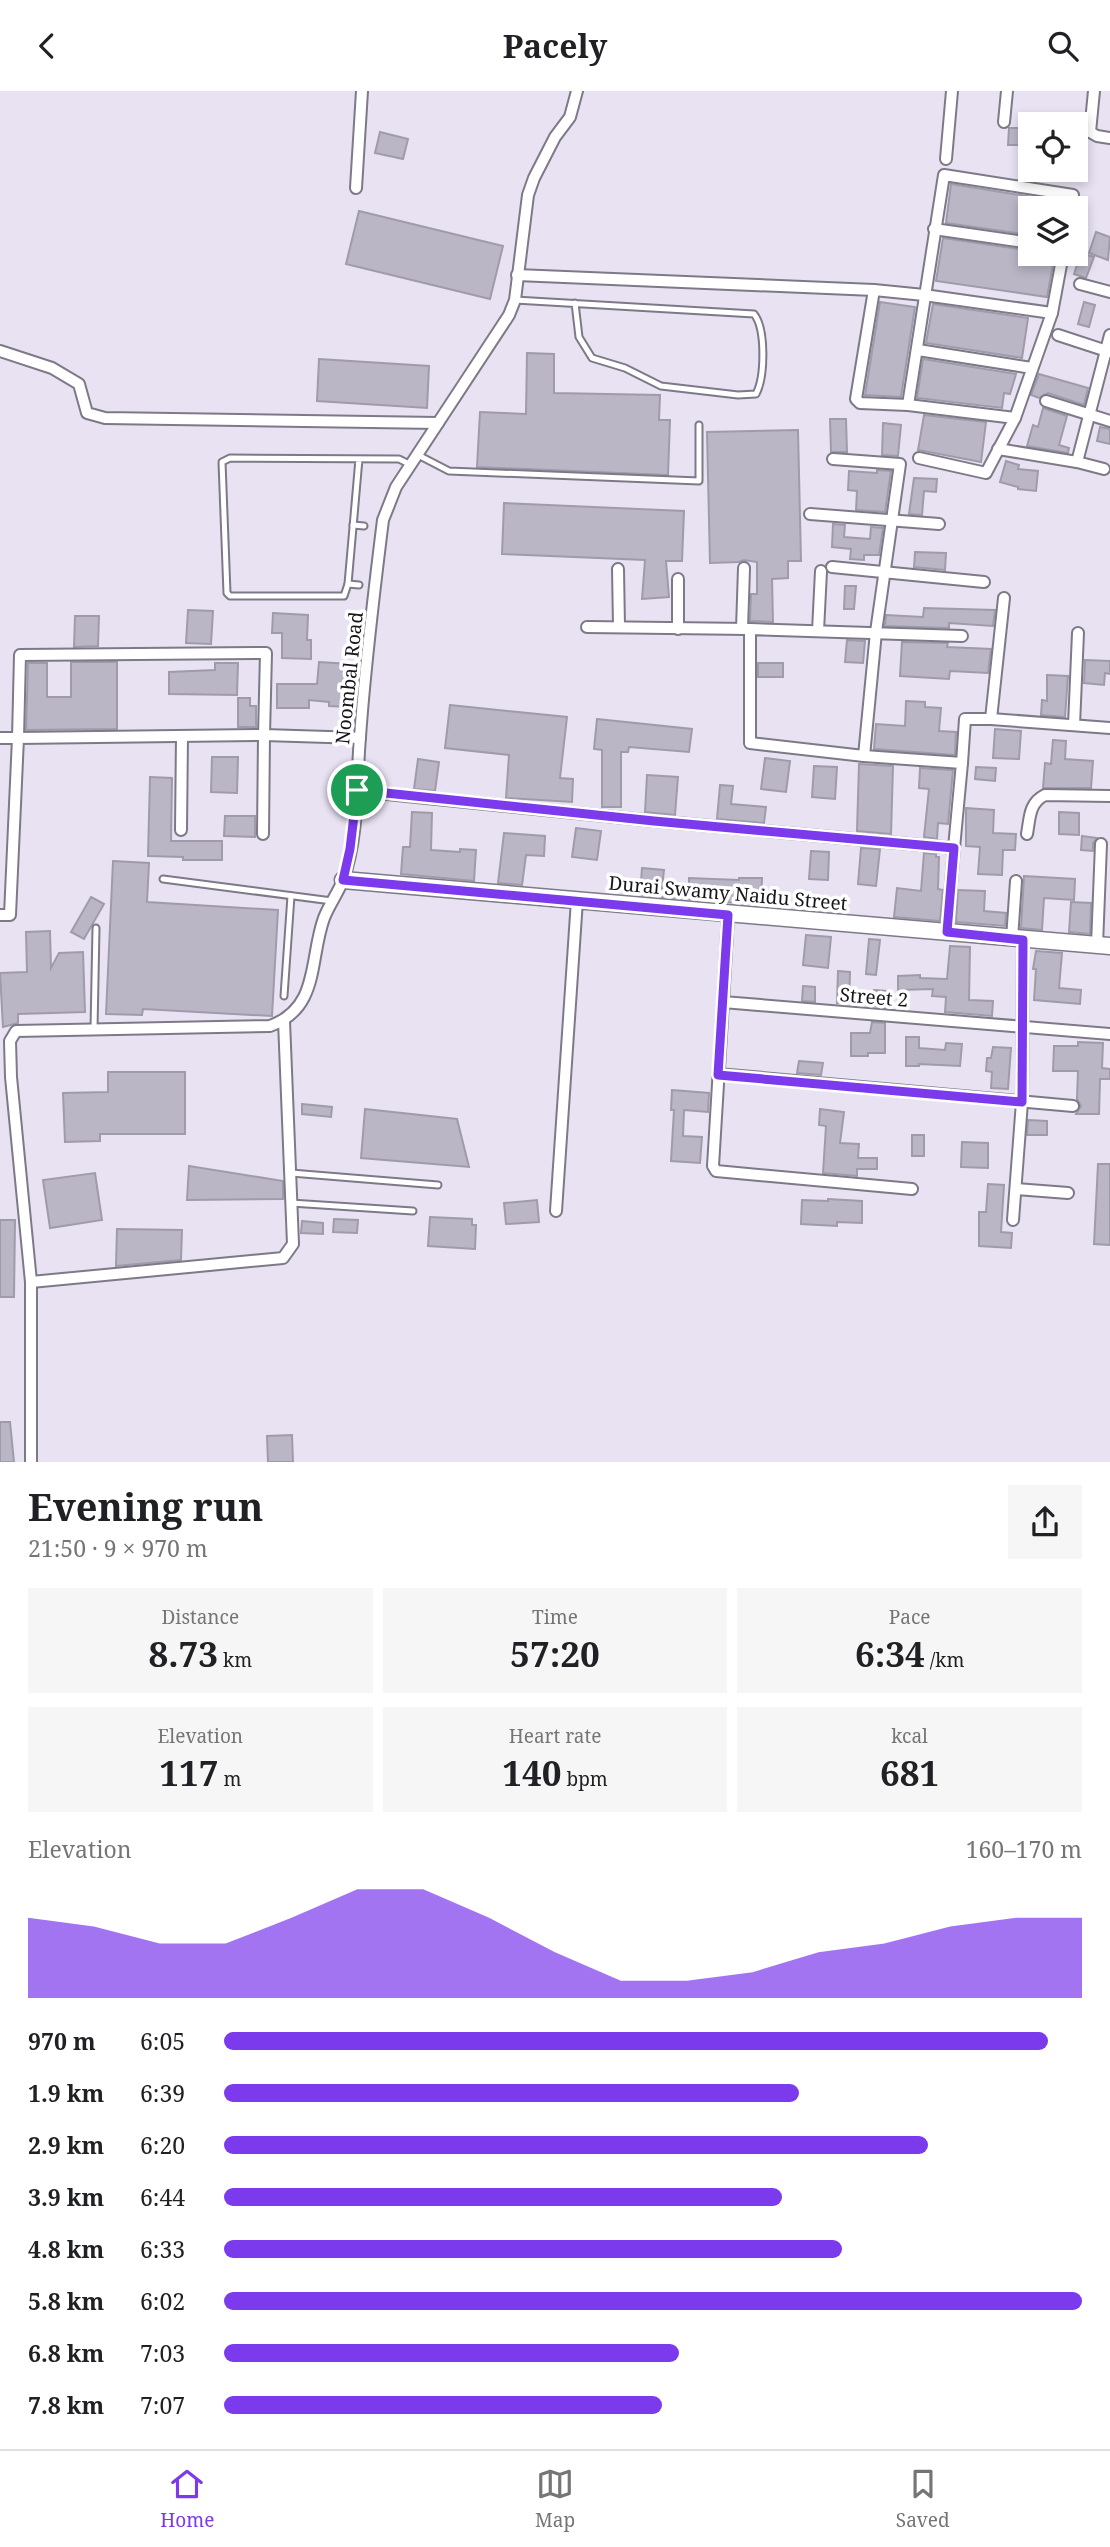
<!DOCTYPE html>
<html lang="en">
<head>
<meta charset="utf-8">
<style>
	body { margin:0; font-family:"Noto Serif",serif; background:#f6f6f6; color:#202124; height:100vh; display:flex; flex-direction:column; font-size:26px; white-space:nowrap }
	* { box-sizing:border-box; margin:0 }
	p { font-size:23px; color:#757577 }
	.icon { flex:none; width:38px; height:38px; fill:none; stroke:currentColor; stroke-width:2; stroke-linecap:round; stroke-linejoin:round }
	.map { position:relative; height:1371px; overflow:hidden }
	.drawer { display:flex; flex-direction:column; background:#fff; flex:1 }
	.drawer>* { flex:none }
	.fabs { position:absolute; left:1018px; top:21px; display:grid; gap:14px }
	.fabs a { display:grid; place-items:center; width:70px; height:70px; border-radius:0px; background:#fff; box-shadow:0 4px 10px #0003; font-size:35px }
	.pin { position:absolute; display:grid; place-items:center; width:60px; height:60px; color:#fff; margin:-30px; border:4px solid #fff; border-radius:50%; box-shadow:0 2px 7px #0007 }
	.round { display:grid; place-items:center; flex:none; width:74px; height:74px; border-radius:0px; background:#f6f6f6 }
	.head { display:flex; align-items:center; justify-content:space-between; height:119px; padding:0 28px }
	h1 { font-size:38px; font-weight:700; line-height:52px }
	.metrics { display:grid; grid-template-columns:repeat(3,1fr); gap:10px; height:119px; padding:7px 28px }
	.metrics div { display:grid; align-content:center; border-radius:0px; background:#f6f6f6; text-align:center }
	.metrics b { font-size:35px; font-weight:700 }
	.metrics small { font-size:19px; font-weight:400 }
	.metrics p { font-size:19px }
	.chart { height:196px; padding:14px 28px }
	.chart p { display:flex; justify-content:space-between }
	.chart svg { width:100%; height:126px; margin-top:7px; fill:#7c3aed; opacity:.7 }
	ul { padding:0 28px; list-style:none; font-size:23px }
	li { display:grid; grid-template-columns:112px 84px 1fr; align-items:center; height:52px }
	li i { height:18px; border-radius:9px; background:#7c3aed }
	header { display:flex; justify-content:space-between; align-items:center; height:91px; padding:0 28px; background:#fff; font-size:32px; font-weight:700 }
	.dock { display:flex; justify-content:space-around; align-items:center; height:98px; border-top:2px solid #e0e0e0; background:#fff; font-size:19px; color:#757577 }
	.dock a { display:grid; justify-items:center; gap:4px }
	.dock .current { color:#7c3aed }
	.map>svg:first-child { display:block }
</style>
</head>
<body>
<header><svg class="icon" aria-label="back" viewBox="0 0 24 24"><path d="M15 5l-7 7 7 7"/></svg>Pacely<svg class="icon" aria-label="search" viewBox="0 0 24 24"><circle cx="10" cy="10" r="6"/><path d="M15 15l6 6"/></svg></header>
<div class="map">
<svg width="1110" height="1371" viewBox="0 0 1110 1371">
	<rect width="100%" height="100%" fill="#e8e2f3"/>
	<g fill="#bbb6c6" stroke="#a09baa" stroke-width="2">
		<polygon points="1009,37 1020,37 1020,54 1008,54"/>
		<polygon points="380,41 408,48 403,68 375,62"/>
		<polygon points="951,93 1064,111 1063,117 1031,117 1031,144 946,132"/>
		<polygon points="359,120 503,155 490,208 346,173"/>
		<polygon points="1096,141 1110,146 1108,169 1089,162"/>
		<polygon points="943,147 1031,160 1031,163 1055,163 1047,206 936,190"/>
		<polygon points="1081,162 1094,166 1086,187 1074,183"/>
		<polygon points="880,211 915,216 901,306 865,304"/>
		<polygon points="1084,211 1095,214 1089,236 1078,233"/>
		<polygon points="933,213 1028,227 1022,267 926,252"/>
		<polygon points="527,262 554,263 554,302 660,304 659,329 670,329 668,384 477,376 480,321 526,323"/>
		<polygon points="319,268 429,275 427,317 317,310"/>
		<polygon points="923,268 1016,283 1010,303 1004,302 1002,317 917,307"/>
		<polygon points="1039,283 1088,297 1084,314 1048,302 1039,307 1031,304"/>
		<polygon points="1043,317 1067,325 1059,354 1069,357 1068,362 1027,355 1033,334 1038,336"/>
		<polygon points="924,324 986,331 981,371 918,359"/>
		<polygon points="830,328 846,328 847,361 831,361"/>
		<polygon points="883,332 901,334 898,365 882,364"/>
		<polygon points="1100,336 1110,338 1110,353 1097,350"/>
		<polygon points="798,339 801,470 788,470 788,487 772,488 773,531 750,530 751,503 757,503 757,471 744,469 739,471 710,472 707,341"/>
		<polygon points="1006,370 1019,374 1018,378 1038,380 1036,400 1018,398 1018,396 1000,391"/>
		<polygon points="877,379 891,380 885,421 856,419 857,400 848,399 849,380 877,382"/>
		<polygon points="914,387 937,388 936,401 924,400 922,424 909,423"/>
		<polygon points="504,412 684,420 682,470 666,470 669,506 642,508 645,469 502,463"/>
		<polygon points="833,433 845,434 844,446 870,448 871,436 883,437 879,464 864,464 864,469 850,468 851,458 832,456"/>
		<polygon points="915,461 946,462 945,479 914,476"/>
		<polygon points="845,495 856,495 854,518 844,518"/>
		<polygon points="924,517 995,519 993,535 949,532 949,537 885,535 886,524 923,526"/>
		<polygon points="188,519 213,520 211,553 186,552"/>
		<polygon points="273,522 308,524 307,549 311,549 311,568 282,567 282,542 272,542"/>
		<polygon points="75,525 99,525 98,555 74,556"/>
		<polygon points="847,549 865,550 863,572 845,571"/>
		<polygon points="902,551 948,552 947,556 991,558 988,582 950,580 949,588 900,585"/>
		<polygon points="1085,569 1110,570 1110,583 1105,582 1104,594 1084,592"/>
		<polygon points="71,571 117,571 117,638 26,639 28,572 47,572 47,606 71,606"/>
		<polygon points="319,571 350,573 348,616 329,615 329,611 309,609 309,617 277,617 277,593 317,593"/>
		<polygon points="215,572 238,572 237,604 169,603 169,581 215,579"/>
		<rect x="758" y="572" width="25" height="14"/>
		<polygon points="1047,584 1068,585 1065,626 1041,624 1042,609 1047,610"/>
		<polygon points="238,607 250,607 250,615 256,615 256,636 238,636"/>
		<polygon points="906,610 925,611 925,616 941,617 939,640 956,641 955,664 874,658 876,633 905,635"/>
		<polygon points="450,614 567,626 560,687 573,688 572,711 506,707 509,664 445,657"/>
		<polygon points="597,628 692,638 689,661 629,656 628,661 621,661 621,716 602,716 602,659 594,658"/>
		<polygon points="995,638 1021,640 1019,668 993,667"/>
		<polygon points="1053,649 1066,650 1065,668 1093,670 1091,697 1043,697 1045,672 1051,673"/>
		<polygon points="212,666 238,666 237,702 211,701"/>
		<polygon points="765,667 790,670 786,701 761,698"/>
		<polygon points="418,668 439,671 435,700 414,698"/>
		<polygon points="859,673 893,675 891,743 857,740"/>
		<polygon points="814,675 837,676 835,708 812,706"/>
		<polygon points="976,676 996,677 995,690 975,688"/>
		<polygon points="920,677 953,679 948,733 938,732 937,748 924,746 929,698 919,697"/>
		<polygon points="647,684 678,686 675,724 645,721"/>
		<polygon points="150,686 172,687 171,750 222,750 222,769 183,769 183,766 148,765"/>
		<polygon points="720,694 733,695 731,713 766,716 764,732 717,728"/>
		<polygon points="966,717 994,719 993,742 1016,743 1015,759 1003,759 1002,784 978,783 980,756 966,755"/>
		<polygon points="412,721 432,722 431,759 460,761 460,758 476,759 474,790 401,783 403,756 410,756"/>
		<polygon points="1059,721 1079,722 1079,744 1059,743"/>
		<polygon points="225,725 255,725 255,746 224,745"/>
		<polygon points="576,737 601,740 597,769 572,766"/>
		<polygon points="504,742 545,745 544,765 526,764 522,794 498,792"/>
		<polygon points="1082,745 1097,747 1093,752 1093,760 1081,759"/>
		<polygon points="861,757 880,758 876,795 858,793"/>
		<polygon points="811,760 829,761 828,789 809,788"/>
		<polygon points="924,762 936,763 936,766 939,766 938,798 943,799 940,830 894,826 897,797 921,800"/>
		<polygon points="113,770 149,772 147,811 278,819 272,925 143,918 142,924 106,923"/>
		<polygon points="642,777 664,779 662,797 689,799 689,787 739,789 739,787 762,787 761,814 640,804"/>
		<polygon points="1024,785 1075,788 1074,809 1044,807 1042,839 1021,837"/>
		<polygon points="958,799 985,800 984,820 1006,822 1005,835 956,831"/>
		<polygon points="91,806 104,813 84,848 71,841"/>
		<polygon points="1071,811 1091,812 1090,843 1069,841"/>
		<polygon points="50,840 51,877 59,862 83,861 85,921 18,923 18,932 3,936 0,882 27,881 26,841"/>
		<polygon points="806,844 831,846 828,877 803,874"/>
		<polygon points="869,848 880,849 876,884 866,883"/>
		<polygon points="950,855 970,856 969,909 993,910 992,925 945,921 946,906 932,905 933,898 898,899 898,885 920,884 920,887 947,888"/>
		<polygon points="1036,860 1062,862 1059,897 1081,899 1080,913 1034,909 1036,878 1033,878"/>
		<polygon points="838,880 850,881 849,912 837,912"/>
		<polygon points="803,895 815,896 815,911 802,910"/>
		<polygon points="874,899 887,900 886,917 873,915"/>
		<polygon points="872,931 885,932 885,962 868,962 868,965 851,965 851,942 870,942"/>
		<polygon points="906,946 919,946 919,957 945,959 946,952 962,953 960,975 919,973 919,975 906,975"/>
		<polygon points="1078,951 1103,952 1102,977 1110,978 1110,988 1100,988 1099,1023 1076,1023 1081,1015 1077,1008 1078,980 1053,980 1054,955 1078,955"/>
		<polygon points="993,956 1011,957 1008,998 991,997 992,981 986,980 987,967 991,967"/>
		<polygon points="799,970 823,972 821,984 797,982"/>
		<polygon points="108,981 185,981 185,1043 100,1043 100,1050 65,1051 63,1002 108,1001"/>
		<polygon points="672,999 709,1002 708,1021 684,1019 683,1045 702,1046 700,1072 671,1070 674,1019 671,1019"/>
		<polygon points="302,1013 332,1016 331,1026 302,1023"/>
		<polygon points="365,1018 457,1028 469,1076 361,1067"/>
		<polygon points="820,1018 844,1021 840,1052 859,1053 858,1067 877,1067 877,1078 857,1078 857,1085 823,1082 826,1035 819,1034"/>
		<polygon points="1028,1029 1047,1030 1047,1044 1027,1044"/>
		<rect x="912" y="1044" width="12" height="21"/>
		<polygon points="962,1051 988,1052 988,1077 961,1076"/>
		<polygon points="1098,1073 1110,1073 1110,1154 1094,1153"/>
		<polygon points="189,1075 283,1090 283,1108 187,1109"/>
		<polygon points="95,1082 102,1129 50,1137 43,1089"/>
		<polygon points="988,1093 1004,1094 1001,1141 1012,1142 1011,1157 979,1155 979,1121 986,1121"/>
		<polygon points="828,1108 862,1110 862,1132 837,1131 837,1135 801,1133 802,1109 828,1110"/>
		<polygon points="537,1109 539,1131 506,1133 504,1112"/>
		<polygon points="430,1126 472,1128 472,1134 476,1134 475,1158 428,1155"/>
		<polygon points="334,1128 358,1129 357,1142 333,1141"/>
		<polygon points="0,1129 15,1129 14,1206 0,1206"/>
		<polygon points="302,1130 323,1132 323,1143 301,1142"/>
		<polygon points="117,1138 182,1139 181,1169 116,1175"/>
		<polygon points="0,1331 10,1331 14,1371 0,1371"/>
		<polygon points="292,1344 293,1371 268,1371 267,1345"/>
	</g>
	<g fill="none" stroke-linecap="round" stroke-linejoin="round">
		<g stroke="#7e7987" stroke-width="9">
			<g id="lane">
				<path d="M515 209C594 213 674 218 754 223 766 238 765 286 756 303L738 304 661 295 625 277 592 267 579 246 575 212"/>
				<polyline points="418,364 449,380 699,390 699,334"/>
				<polyline points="359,368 348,493 344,505 230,505 227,502 222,371 230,367 399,368 411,374"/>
				<polyline points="353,434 364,435"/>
				<polyline points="348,493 359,494"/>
				<polyline points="163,788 332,810"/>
				<polyline points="284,905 291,805"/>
				<polyline points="94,938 96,837"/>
				<polyline points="291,1082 438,1094"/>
				<polyline points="291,1112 413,1120"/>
			</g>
		</g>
		<g stroke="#7e7987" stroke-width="14">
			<g id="street">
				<polyline points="1094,0 1090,41 1097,45 1110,47"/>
				<polyline points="1004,31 1007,0"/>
				<polyline points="946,68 952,0"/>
				<polyline points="356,97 362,0"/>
				<polyline points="934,138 1031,152"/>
				<polyline points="517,184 874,199 924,204 1052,222"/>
				<polyline points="1080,193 1110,201"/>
				<polyline points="874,199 856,308 860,312 908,314 1015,327"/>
				<polyline points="1058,244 1110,261"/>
				<polyline points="918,259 1032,277"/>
				<polyline points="0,260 52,277 79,293 87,322 105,327 438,332"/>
				<polyline points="1046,310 1110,330"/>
				<polyline points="908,314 944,84 1073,104 1071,117"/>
				<polyline points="998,358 1077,371 1110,244"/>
				<polyline points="919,367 986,382 1015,327 1052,222 1063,163"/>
				<polyline points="833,368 900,373 876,541 864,665"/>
				<polyline points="1077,371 1104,378"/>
				<polyline points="810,423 939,433"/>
				<polyline points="832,476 984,491"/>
				<polyline points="618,478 619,536"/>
				<polyline points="587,536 750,538"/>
				<polyline points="678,538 678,488"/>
				<polyline points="742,538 744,477"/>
				<polyline points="818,540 821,480"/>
				<polyline points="991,628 1110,637"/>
				<polyline points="1074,634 1078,542"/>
				<polyline points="0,647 18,647 20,564 266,562 264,644 360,647"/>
				<polyline points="962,672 965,628 991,628 1004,507"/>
				<polyline points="357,700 655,730 954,757 947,841"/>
				<polyline points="181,739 182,645"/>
				<path d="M1027 743C1030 726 1029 712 1045 704L1110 705"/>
				<polyline points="954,757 962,672 864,665 750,652 750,538 962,545"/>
				<polyline points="0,824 10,824 18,647 264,644 263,743"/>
				<polyline points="728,824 723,911 1110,943"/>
				<polyline points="1012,848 1016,790"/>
				<polyline points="1097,854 1101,753"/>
				<polyline points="723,911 713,1075 716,1080 912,1098"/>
				<polyline points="718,983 1073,1015"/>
				<polyline points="1016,1098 1068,1102"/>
				<polyline points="556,1120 577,809"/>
				<polyline points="1013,1129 1022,1011 1023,849"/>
				<polyline points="31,1191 283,1167 293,1153 284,930"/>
				<path d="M31 1371V1191L11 986 10 950 16 940 270 935C320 917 309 868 324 827 329 814 338 802 343 789 359 745 356 693 360 646 365 574 374 501 383 429L396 396 509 224 515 209 528 104 534 87 555 46 570 26 577 0"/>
			</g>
		</g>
		<g stroke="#7e7987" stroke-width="19">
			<polyline id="secondary" points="343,789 1110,855"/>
		</g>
		<use href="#lane" stroke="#fff" stroke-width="5"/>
		<use href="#street" stroke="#fff" stroke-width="10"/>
		<use href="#secondary" stroke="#fff" stroke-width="16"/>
	</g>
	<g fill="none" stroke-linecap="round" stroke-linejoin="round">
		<g stroke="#fff" stroke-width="14">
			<polygon id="route" points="357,699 654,730 954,757 947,841 1023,849 1022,1011 718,984 728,824 343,789 350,758"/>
		</g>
		<use href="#route" stroke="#7c3aed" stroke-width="9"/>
	</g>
	<g text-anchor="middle" stroke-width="7" stroke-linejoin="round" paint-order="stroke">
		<g font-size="19" fill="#17151b" stroke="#fff">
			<text transform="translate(349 587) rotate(-84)" y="7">Noombal Road</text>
			<text transform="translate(728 802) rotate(5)" y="7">Durai Swamy Naidu Street</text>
			<text transform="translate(874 906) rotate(5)" y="7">Street 2</text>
		</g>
	</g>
</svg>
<div class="fabs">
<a><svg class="icon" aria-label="locate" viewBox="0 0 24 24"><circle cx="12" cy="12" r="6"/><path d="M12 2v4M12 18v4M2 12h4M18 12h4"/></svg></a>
<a><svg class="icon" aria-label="layers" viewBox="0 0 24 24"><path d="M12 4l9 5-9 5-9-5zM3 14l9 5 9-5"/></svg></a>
</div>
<div class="pin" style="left:357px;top:699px;background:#1e9e55"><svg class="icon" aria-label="arrive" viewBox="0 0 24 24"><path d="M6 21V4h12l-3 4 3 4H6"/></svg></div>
</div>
<section class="drawer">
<div class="head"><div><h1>Evening run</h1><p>21:50 · 9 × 970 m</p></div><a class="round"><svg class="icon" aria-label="share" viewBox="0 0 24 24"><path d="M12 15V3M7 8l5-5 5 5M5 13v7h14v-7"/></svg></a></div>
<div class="metrics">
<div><p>Distance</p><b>8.73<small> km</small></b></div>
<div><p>Time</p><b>57:20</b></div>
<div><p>Pace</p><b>6:34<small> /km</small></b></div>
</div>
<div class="metrics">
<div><p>Elevation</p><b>117<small> m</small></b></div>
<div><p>Heart rate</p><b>140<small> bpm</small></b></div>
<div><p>kcal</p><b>681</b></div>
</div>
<div class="chart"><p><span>Elevation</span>160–170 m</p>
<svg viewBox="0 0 160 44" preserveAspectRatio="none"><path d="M0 44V16L10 19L20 25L30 25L40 16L50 6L60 6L70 16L80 28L90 38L100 38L110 35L120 28L130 25L140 19L150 16L160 16V44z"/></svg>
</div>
<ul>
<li><b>970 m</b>6:05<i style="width:96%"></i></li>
<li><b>1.9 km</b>6:39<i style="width:67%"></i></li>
<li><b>2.9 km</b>6:20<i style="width:82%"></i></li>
<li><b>3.9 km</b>6:44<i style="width:65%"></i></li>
<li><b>4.8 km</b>6:33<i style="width:72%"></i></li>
<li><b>5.8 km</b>6:02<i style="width:100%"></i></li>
<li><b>6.8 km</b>7:03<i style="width:53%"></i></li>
<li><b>7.8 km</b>7:07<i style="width:51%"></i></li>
</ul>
</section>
<nav class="dock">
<a class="current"><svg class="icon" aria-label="home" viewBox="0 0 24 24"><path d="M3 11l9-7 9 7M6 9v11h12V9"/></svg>Home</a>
<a><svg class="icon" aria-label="map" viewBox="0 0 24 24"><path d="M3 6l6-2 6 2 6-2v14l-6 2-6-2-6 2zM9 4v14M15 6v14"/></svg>Map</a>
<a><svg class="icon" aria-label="saved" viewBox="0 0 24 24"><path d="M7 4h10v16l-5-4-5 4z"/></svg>Saved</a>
</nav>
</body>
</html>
